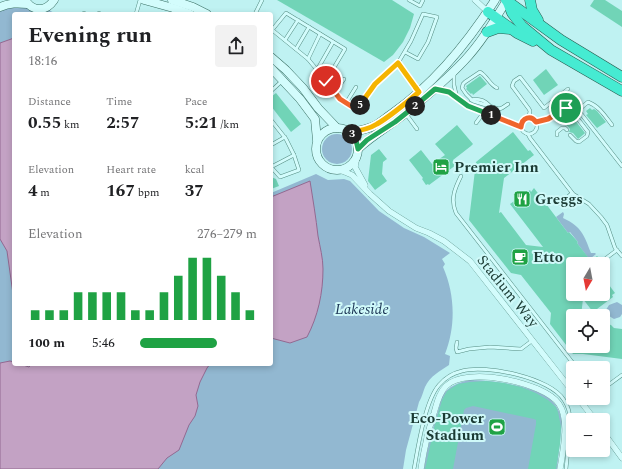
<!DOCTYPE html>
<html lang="en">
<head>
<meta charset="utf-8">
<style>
	body { margin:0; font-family:Spectral,serif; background:#f2f2f2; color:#202124; height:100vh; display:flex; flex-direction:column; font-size:15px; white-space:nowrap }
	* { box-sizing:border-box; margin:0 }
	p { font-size:13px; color:#757577 }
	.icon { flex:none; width:22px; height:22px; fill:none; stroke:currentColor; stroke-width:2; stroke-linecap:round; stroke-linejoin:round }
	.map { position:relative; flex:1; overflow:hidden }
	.panel { position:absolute; left:12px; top:12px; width:261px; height:354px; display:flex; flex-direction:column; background:#fff; border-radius:4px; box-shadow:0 2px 6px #0003 }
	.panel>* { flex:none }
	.needle { width:26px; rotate:190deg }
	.controls { position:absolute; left:566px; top:257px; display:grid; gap:8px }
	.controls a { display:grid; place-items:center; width:44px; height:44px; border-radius:4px; background:#fff; box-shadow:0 2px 6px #0003; font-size:20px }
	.pin { position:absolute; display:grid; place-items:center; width:34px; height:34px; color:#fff; margin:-17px; border:2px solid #fff; border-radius:50%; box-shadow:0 1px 4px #0007 }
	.km { position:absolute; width:20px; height:20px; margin:-10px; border-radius:50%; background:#222; color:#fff; font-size:11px; line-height:20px; text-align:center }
	.round { display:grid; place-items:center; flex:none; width:42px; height:42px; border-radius:4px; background:#f2f2f2 }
	.headline { display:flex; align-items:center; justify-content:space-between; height:68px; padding:0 16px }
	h1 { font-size:22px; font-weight:700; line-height:30px }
	.metrics { display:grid; grid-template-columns:repeat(3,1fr); gap:6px; height:68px; padding:4px 16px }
	.metrics div { display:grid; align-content:center }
	.metrics b { font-size:17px; font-weight:700 }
	.metrics small { font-size:11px; font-weight:400 }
	.metrics p { font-size:11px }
	.chart { height:112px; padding:8px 16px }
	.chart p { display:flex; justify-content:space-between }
	.chart svg { width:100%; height:72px; margin-top:4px; stroke:#1fa244; stroke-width:6 }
	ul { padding:0 16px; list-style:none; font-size:13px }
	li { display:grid; grid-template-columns:64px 48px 1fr; align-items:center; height:30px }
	li i { height:10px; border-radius:5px; background:#1fa244 }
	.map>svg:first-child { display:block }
</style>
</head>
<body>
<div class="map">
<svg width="622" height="469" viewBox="0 0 622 469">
	<rect width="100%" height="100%" fill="#bff2f2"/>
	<g fill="#92b8d1">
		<path d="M5 5 46 8 54 13V14H14V364H271V193L316 174 328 180 344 179 350 181 379 211 404 228 424 237 450 253 442 259 445 264 443 267C455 294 456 326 445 354L450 356 449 365C440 371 430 376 425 387 423 392 422 397 419 402L406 450 403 469H0V7Z"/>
		<circle cx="337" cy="149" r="15"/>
		<path d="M563 212 564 214 563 218C582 227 584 235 591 253H595L596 254 591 258 594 262 592 263 577 243 578 242 570 232 568 233 556 217Z"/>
		<polygon points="617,302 622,305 622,314 620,317 614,319 604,313 609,305"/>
		<path d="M469 380C491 380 532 385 550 399 557 405 560 412 562 421L557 469H424C427 449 432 430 438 411 440 404 441 396 446 391 452 385 461 382 469 380Z"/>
	</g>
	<g fill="#c3a2c4" stroke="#936991">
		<polygon points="14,38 14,301 7,251 0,239 0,43"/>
		<path d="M310 181C313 200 316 218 318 236 320 247 323 258 323 269 323 293 318 316 307 337L290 343 271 338V197Z"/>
		<polygon points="10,361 14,362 14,364 20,364 29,367 32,364 210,364 207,368 200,382 196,395 198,406 195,416 189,425 179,450 167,458 158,469 0,469 0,363"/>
	</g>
	<g fill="#71d4b7">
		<polygon points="277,0 392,0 414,14 410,28 403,42 393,55 384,62"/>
		<polygon points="594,0 605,0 622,11 622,27 590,6"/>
		<polygon points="546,69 558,85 544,95 533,80"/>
		<polygon points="480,76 487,84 473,95 472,93 471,94 466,89 467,88 466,86"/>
		<polygon points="276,93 301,124 291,132 271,106 271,97"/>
		<polygon points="590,108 592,110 594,109 597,111 606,122 597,128 586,115 588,114 586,111"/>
		<polygon points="570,114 585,133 584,134 578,139 573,133 569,132 570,129 562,120"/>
		<polygon points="457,125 473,144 471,146 453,160 456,165 429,185 428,184 426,185 422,179 423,178 409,160 421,150 432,164 445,155 435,144"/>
		<polygon points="513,132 528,151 530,150 534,155 504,178 499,213 501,212 526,245 543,247 510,204 530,190 531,192 534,188 568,233 569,232 578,242 577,243 591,261 597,256 600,259 594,264 573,264 573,294 603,294 603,277 615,293 612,295 613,297 593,312 583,299 581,316 573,316 573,346 603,346 603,325 607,324 611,325 614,328 622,329 622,359 583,354 573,354 550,324 551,313 521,275 511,273 469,220 476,162"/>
		<polygon points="379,149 387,159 383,162 382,174 387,181 375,190 368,181 371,155"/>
		<polygon points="271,177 276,179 279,186 271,189"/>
		<polygon points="486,381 504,383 521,387 536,393 548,400 556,407 558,412 561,427 560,444 556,469 528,469 536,424 536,420 534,419 473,406 466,408 464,410 453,469 425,469 434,428 442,400 447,391 458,384 470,382"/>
	</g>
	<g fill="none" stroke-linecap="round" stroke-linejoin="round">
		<g stroke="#558d83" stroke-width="4">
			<g id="lane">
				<polyline points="409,0 420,6 423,0"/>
				<polyline points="84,13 84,14"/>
				<polyline points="99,13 99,14"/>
				<polyline points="136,14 140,0"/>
				<polyline points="255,14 262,0"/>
				<polyline points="271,29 308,59 341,99 351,106 360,105 375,84 398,63 411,41 423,14 437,17 428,42 418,59 405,52"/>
				<polyline points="272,30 286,13 345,49 326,81"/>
				<polyline points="285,40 298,20"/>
				<polyline points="296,49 309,27"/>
				<polyline points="308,59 320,34"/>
				<polyline points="398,63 418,91"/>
				<polyline points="317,70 333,42"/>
				<path d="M497 88C490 85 487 76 480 72L465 82 463 84 462 88 466 94 473 101 499 109 502 108 508 104"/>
				<polyline points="436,89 449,92 457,98 454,85 454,74"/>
				<polyline points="271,91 282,81"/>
				<polyline points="335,92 344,79"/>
				<polyline points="457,98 468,106 474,109 521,127"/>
				<path d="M471 100C479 98 484 100 489 105"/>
				<polyline points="346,103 356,87"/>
				<polyline points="566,109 571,110 588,132 587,136 579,142 576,141 570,135"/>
				<path d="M576 109 582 107 588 102C599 106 605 116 612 125"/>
				<polyline points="406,114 417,129"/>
				<polyline points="529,117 530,111 529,109 512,86 514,81 520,77 544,108 568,89"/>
				<circle cx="529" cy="126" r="8"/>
				<polyline points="271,120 286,139 294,155 271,167"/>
				<path d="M536 122C540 121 545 120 549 118 562 113 569 99 582 115L622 166"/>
				<polyline points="476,123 484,112"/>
				<polyline points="528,134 530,138 573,194 589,204 601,217 607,225 615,248 622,256"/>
				<polyline points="557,135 557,132 562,128 565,128 567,130"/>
				<polyline points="271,145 285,137"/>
				<polyline points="271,167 280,177 299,170 294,155"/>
				<path d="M461 176C455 188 450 199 456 213L576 367 579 368"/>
				<polyline points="560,204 572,193"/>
				<polyline points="605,259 617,250"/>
				<polyline points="457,342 456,348 457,352 469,349 490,347 521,349 533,340"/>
				<polyline points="603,385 607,386 622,375"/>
				<path d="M414 469C418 447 425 401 439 385 445 378 453 373 462 371 486 364 551 378 564 400 568 406 570 413 570 420 571 426 570 433 569 439 568 449 567 459 566 469"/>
			</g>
		</g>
		<g stroke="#558d83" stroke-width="6">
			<g id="street">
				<polyline points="475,0 488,12"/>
				<polyline points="357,156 355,167 365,185"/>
				<polyline points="340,170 352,175 370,194 389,211 416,228 429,233 444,241 470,261 573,392"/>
				<polyline points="578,398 595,420"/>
				<polyline points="603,432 622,458"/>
				<path d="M421 469C424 450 428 431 434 413 437 403 439 393 446 386 466 366 544 382 559 404 570 420 563 451 560 469"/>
			</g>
		</g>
		<g stroke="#396f63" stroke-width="9">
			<g id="secondary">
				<path d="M25 0C33 12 46 12 54 0"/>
				<polyline points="144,0 173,8 190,14"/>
				<polyline points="172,0 193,7 207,14"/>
				<path d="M0 7C10 3 17 3 28 4"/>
				<polyline points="271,57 286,70 303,88 318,108 337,128"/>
				<polyline points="271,68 300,99 315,119 317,140"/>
				<circle cx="337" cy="149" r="21"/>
				<path d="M350 132C359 131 368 129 376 125 382 121 388 116 394 112 435 83 468 42 495 0"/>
				<path d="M358 149C373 135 391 125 407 112 427 96 447 79 464 61 481 43 494 21 507 0"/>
			</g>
		</g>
		<g stroke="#2a5a4e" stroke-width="11">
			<g id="highway">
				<polyline points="506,0 561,40 622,77"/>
				<polyline points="507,0 512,13 522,26 551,50 622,91"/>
				<polyline points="530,0 532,10 538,20"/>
				<polyline points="488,12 517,33 533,41"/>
				<polyline points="487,32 498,28 510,29"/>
			</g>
		</g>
		<use href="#lane" stroke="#d3fcfc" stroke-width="3"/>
		<use href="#street" stroke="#d3fcfc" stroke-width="5.5"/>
		<use href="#secondary" stroke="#d3fcfc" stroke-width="8"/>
		<use href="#highway" stroke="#46ebd2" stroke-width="10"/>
	</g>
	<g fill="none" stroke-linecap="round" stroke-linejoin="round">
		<g stroke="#fff" stroke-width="8">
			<path id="split-1" d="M491 115 521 127C522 117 531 115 536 122L548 119 566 108"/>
		</g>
		<g stroke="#fff" stroke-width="8">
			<polyline id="split-2" points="415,106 435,89 449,92 468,106 491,115"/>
		</g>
		<g stroke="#fff" stroke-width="8">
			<polyline id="split-3" points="352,134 356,140 358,149 367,140 395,122 415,106"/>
		</g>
		<g stroke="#fff" stroke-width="8">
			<path id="split-4" d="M352 134 350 132C359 131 369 129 377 124 391 116 406 103 419 92L416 88"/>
		</g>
		<g stroke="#fff" stroke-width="8">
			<polyline id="split-5" points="360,105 375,84 398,63 416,88"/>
		</g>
		<g stroke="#fff" stroke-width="8">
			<polyline id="split-6" points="326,81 340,99 351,106 360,105"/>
		</g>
		<use href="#split-1" stroke="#f0652b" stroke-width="5"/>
		<use href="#split-2" stroke="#22a559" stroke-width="5"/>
		<use href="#split-3" stroke="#22a559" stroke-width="5"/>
		<use href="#split-4" stroke="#f5b400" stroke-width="5"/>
		<use href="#split-5" stroke="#f5b400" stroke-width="5"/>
		<use href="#split-6" stroke="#f0652b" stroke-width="5"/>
	</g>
	<defs>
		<g id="hotel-square" transform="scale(0.9)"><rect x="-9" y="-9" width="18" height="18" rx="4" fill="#1fa244" stroke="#cff9f9"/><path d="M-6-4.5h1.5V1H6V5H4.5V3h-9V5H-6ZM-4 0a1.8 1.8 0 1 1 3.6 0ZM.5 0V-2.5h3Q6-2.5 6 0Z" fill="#fff"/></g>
		<g id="restaurant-square" transform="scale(0.9)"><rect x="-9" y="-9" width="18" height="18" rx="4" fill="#1fa244" stroke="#cff9f9"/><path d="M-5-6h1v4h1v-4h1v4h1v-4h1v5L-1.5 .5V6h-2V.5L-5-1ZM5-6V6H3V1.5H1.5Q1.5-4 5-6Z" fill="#fff"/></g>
		<g id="cafe-square" transform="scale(0.9)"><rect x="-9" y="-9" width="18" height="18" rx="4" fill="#1fa244" stroke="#cff9f9"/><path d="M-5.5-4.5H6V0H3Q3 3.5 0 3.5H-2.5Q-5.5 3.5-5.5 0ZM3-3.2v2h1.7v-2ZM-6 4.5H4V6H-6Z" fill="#fff"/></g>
		<g id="stadium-square" transform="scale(0.9)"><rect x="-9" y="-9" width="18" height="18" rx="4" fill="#1fa244" stroke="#cff9f9"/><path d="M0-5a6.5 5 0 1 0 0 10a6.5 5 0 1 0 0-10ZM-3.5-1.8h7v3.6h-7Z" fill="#fff"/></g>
	</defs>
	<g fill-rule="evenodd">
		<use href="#hotel-square" x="441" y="167"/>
		<use href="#restaurant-square" x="522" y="199"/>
		<use href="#cafe-square" x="520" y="257"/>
		<use href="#stadium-square" x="497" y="427"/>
	</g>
	<g text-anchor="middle" stroke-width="4" stroke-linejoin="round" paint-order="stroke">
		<g font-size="15" font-weight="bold" fill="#1b3b34" stroke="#cff9f9" text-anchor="start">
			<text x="454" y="172">Premier Inn</text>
			<text x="535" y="204">Greggs</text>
			<text x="533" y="262">Etto</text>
			<text x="484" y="423" text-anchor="end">Eco-Power<tspan x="484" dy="17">Stadium</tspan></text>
		</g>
		<g font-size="15" fill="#1b3b34" stroke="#cff9f9">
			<text transform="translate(508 291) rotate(51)" y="5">Stadium Way</text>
		</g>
		<g font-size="15" font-style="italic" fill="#203a59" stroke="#cff9f9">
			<text x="362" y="314">Lakeside</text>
		</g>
	</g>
</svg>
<div class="controls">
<a><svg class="needle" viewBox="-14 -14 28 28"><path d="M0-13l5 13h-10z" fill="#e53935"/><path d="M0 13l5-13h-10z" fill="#757577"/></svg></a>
<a><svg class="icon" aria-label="locate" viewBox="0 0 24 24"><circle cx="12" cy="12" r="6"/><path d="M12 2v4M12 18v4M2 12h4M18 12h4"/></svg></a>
<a>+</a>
<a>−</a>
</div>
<div class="pin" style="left:566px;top:108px;background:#1e9e55"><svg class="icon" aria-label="arrive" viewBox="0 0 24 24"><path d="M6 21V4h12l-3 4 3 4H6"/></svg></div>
<div class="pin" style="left:326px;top:81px;background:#d93025"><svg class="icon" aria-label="check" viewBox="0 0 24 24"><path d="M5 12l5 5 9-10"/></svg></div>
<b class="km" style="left:491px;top:115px">1</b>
<b class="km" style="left:415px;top:106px">2</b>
<b class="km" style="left:352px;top:134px">3</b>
<b class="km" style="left:360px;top:105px">5</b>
<section class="panel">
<div class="headline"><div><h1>Evening run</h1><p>18:16</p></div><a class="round"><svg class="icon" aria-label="share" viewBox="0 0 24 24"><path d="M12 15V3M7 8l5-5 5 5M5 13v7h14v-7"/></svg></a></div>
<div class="metrics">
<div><p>Distance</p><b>0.55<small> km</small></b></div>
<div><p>Time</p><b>2:57</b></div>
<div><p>Pace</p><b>5:21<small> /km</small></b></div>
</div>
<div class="metrics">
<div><p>Elevation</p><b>4<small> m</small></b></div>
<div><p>Heart rate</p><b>167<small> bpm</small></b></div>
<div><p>kcal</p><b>37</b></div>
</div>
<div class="chart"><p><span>Elevation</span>276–279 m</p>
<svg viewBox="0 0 160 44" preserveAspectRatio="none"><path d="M5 44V38M15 44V38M25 44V38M35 44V27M45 44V27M55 44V27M65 44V27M75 44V38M85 44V38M95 44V27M105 44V17M115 44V6M125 44V6M135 44V17M145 44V27M155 44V38"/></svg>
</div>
<ul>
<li><b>100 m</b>5:46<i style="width:66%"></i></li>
</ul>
</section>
</div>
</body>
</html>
